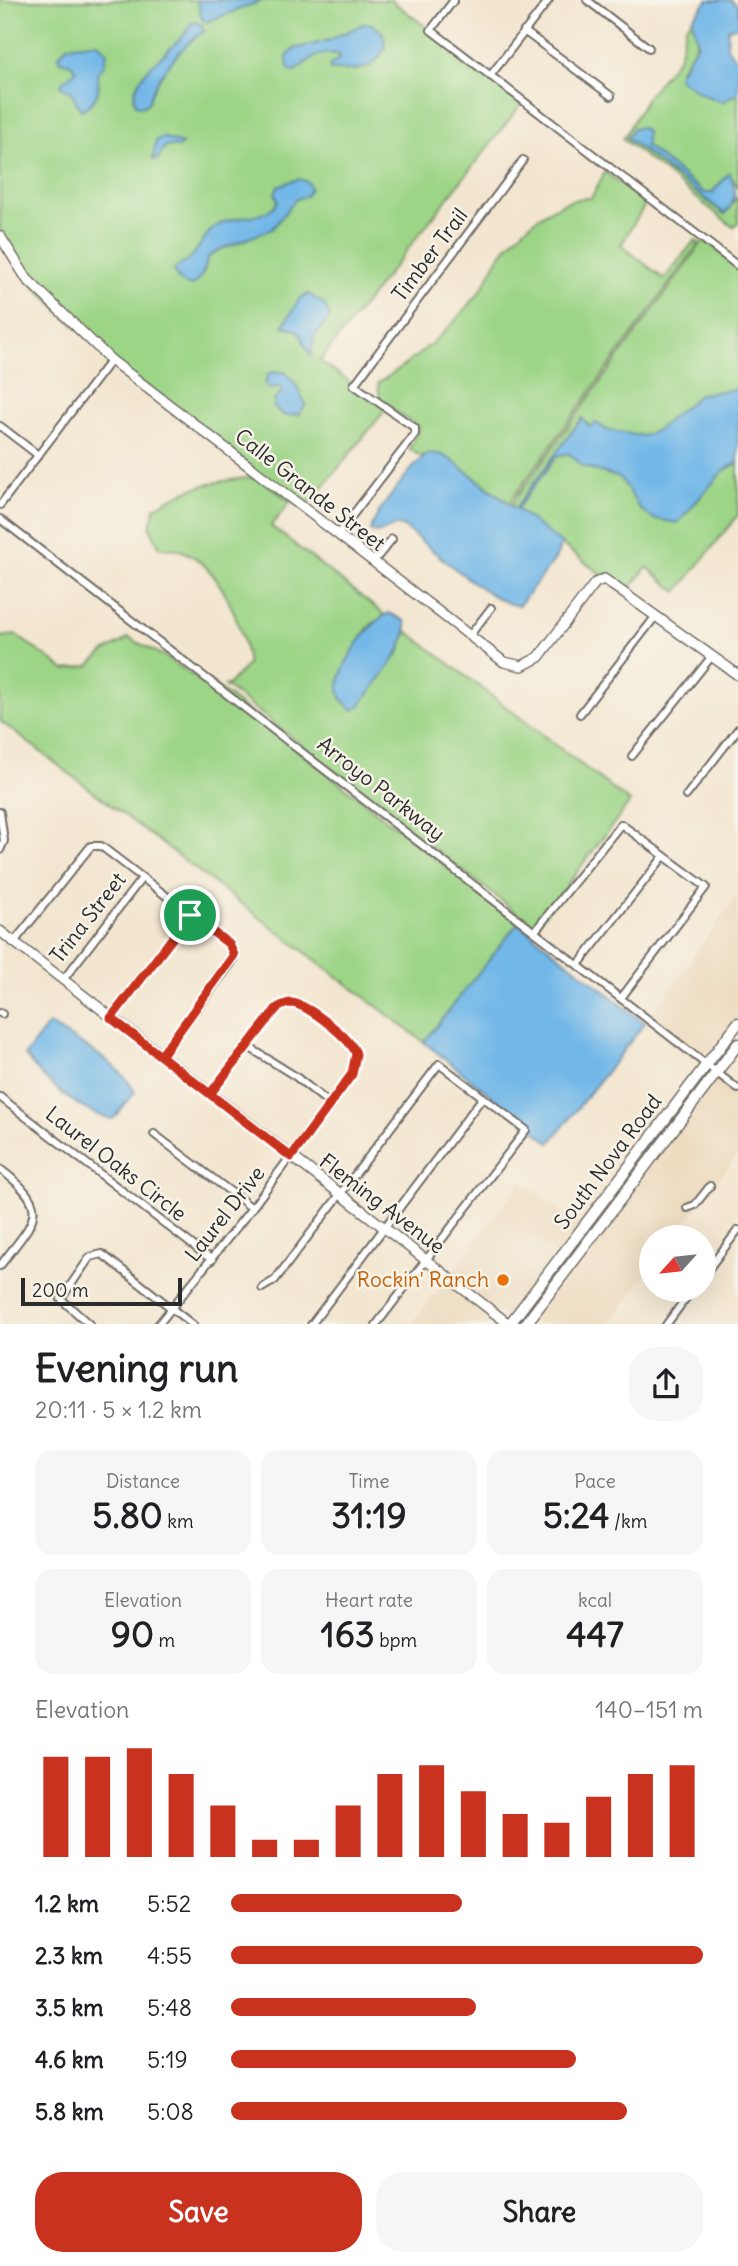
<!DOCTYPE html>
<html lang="en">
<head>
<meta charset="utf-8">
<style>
	body { margin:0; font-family:Delius,sans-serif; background:#f6f6f6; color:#202124; height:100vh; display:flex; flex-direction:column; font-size:26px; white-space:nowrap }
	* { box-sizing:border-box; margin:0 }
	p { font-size:23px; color:#757577 }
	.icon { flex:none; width:38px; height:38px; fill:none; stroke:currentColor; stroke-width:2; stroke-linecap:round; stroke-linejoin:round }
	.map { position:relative; height:1324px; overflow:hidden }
	.panel { display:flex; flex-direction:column; background:#fff; flex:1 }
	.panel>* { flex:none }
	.needle { width:46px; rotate:243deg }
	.controls { position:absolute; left:639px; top:1225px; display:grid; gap:14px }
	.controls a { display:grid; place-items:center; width:77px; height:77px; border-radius:50%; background:#fff; box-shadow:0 7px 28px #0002; font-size:35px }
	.scale { position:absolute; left:21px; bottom:18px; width:161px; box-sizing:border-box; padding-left:7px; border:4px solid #2b2b2b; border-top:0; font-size:19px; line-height:24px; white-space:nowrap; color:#2b2b2b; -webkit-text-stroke:5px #f7f3e8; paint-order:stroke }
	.pin { position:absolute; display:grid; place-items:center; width:60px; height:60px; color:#fff; margin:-30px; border:4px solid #fff; border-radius:50%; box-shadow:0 2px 7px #0007 }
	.round { display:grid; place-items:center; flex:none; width:74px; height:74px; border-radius:28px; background:#f6f6f6 }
	.headline { display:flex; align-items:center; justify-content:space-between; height:119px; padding:0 35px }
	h1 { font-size:38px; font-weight:800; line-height:52px }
	.figures { display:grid; grid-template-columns:repeat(3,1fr); gap:10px; height:119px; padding:7px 35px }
	.figures div { display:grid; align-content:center; border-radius:18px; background:#f6f6f6; text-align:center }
	.figures b { font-size:35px; font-weight:800 }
	.figures small { font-size:19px; font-weight:400 }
	.figures p { font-size:19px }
	.chart { height:196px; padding:14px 35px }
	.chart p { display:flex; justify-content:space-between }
	.chart svg { width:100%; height:126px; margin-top:7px; stroke:#c8321e; stroke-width:6 }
	.button { display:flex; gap:14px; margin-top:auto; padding:14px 35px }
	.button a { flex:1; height:80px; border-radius:28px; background:#c8321e; color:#fff; font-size:28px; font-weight:800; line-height:80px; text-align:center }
	.button a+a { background:#f6f6f6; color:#202124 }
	ul { padding:0 35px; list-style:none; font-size:23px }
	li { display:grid; grid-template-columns:112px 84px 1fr; align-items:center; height:52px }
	li i { height:18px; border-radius:9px; background:#c8321e }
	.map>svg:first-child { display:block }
</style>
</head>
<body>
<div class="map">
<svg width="738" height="1325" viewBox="0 0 738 1325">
	<rect width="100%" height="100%" fill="#f7f3e8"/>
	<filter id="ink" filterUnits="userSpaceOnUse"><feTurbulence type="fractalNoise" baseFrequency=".0143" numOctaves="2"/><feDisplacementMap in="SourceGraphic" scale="14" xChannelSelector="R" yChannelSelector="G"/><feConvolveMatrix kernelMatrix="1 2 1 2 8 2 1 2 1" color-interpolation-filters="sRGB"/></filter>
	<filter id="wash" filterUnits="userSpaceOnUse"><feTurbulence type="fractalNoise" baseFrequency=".00686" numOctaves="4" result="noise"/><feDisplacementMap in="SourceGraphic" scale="28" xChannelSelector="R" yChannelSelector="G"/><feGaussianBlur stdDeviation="1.57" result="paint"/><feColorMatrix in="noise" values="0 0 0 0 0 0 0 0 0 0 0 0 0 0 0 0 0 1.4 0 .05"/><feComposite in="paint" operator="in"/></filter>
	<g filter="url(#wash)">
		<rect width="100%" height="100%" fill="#f3e6d0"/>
		<g fill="#ecd8ba">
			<polygon points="738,895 738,1019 706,1061 650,1017"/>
			<polygon points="646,1022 702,1066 509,1320 450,1274 522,1181 577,1224 701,1067"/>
			<polygon points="707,1069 712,1073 643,1164 645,1151"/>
			<polygon points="717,1077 738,1093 738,1155 674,1237 651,1237 651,1267 609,1324 528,1325"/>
			<polygon points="602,1207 604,1215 521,1324 515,1324"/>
			<polygon points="446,1279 505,1325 411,1325"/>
		</g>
		<g fill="#9dd587" stroke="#648059" stroke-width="2">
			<polygon points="0,0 391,0 523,102 320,361 387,408 304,510 111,360 27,279 0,236"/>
			<path d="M692 19C702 41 694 52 680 69L722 102 738 93V187L729 173 712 193H704L646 146 645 140 627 138 724 214 738 197V223L733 227 623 139 647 97 679 57 686 27Z"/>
			<path d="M605 172 646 203 621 245 664 279 695 240 699 243 509 503 450 459C441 455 431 450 422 457L409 449 419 428 380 400 378 383C415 360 451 329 478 294 487 283 491 269 499 257 517 231 558 196 591 198Z"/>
			<polygon points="704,240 738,266 738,515 677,592 647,567 626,594 511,505"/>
			<path d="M258 477 290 502 271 526 385 615 368 627 340 678 342 700 353 710 399 653 407 631 630 802 535 927 224 685 227 686 248 664C242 626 222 566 182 551 176 548 167 549 160 548L150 527 155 507C190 486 217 480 258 477Z"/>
			<polygon points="16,635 65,670 88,666 104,652 129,638 164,656 199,680 210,682 532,933 518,924 424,1042 0,721 0,637"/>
		</g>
		<g fill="#71b7e8" stroke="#4e718a" stroke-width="2">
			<polygon points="197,0 264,0 206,22 202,19"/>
			<polygon points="708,0 731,0 738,6 738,26 728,29 727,47 738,62 738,93 722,102 704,95 679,79 678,75 698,43 692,19"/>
			<path d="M196 22 202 25 204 32C185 41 152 82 149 102L142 107 136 105C124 74 182 48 191 23Z"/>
			<path d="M365 23 372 24 383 33 385 48C371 74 357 70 330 70V65L340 58 338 54C316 51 310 61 293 72L288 68 287 57 294 49 327 41Z"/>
			<path d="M97 42 107 52 104 66 97 73C101 90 98 102 81 110L71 92 61 86 63 81 76 71 71 64 60 61 59 55 67 46Z"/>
			<path d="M641 127 646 132V146L704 193H712L729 173C738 188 737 201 725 214L629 140 627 138 633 129Z"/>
			<polygon points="162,137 182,144 178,147 165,146 158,159 153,160 156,141"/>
			<path d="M298 179 308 182 310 189 306 196 296 199 272 229 219 250 207 258C206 270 201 279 191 286 181 283 176 279 174 269 180 265 188 261 192 256 205 240 206 229 227 221 245 214 266 220 278 201L275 193 278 186Z"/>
			<path d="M309 294 325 305 330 317 314 337 311 356C299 339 306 330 283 326L300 298Z"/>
			<polygon points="273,372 285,372 297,386 306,405 299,414 285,416 274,408 275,399 282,392 280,386 270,389 265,384 268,374"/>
			<path d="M738 389V463L723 471 678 523 654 519 641 510 620 478 582 466 569 453 557 456 517 509 562 544 555 559 519 605C498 609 424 543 404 527 392 522 382 537 371 531 371 517 414 464 427 454H440L450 459 515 508 582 418 590 427 596 423 607 430 643 436 657 430 700 394Z"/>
			<path d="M389 613 405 621C413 645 373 686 359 707L353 710C345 704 339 698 339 688 338 666 370 621 389 613Z"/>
			<polygon points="518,923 645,1023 550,1143 424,1042"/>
			<path d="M49 1024C77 1043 119 1061 135 1092L113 1119C83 1115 41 1079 25 1055Z"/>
		</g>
	</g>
	<g filter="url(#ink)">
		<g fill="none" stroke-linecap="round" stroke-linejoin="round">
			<g stroke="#716c65" stroke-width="10">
				<g id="street">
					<polyline points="454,0 431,30 738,266"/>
					<polyline points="587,0 649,48"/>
					<polyline points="524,31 611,96"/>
					<polyline points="490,76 549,0"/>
					<polyline points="0,426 38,455"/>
					<polyline points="0,505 111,360"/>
					<polyline points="0,519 738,1089"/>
					<polyline points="338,534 415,434 415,428 354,385 523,160"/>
					<polyline points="374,561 392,539"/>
					<polyline points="470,635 491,608"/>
					<polyline points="580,714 655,617"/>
					<polyline points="632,756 712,656"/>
					<polyline points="686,796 738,729"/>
					<polyline points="0,812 4,841 0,850"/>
					<polyline points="535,931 621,824 706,887 621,998"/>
					<polyline points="14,942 91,846 101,846 229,944 234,955 233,961 161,1056"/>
					<polyline points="578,965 664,856"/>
					<polyline points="63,980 142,878"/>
					<polyline points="0,1013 2,1014"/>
					<polyline points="111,1018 190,915"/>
					<polyline points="247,1046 295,1076 330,1104"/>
					<polyline points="0,1097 212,1260"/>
					<polyline points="154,1134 252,1208"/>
					<path d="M0 1169C55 1210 33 1221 0 1266"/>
					<polyline points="687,1208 695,1205 710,1186"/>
					<polyline points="704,1275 738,1230"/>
					<polyline points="262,1288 275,1280 439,1064 526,1130 376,1325"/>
					<polyline points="90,1325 61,1299 90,1257 102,1254 193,1325"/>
					<path d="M158 1325 252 1208 352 1074 356 1054C351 1039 308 1005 292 1003 287 1003 282 1005 277 1008L210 1094"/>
					<polyline points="311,1325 483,1097"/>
					<polyline points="666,1325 692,1290"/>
				</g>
			</g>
			<g stroke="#716c65" stroke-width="12">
				<g id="secondary">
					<polyline points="0,236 27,279 111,360 504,662 522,666 539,657 595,583 604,579 738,675"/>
					<polyline points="0,931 510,1325"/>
				</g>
			</g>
			<g stroke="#716c65" stroke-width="13">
				<g id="primary">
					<polyline points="509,1325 738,1023"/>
					<polyline points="525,1325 738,1044"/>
				</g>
			</g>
			<use href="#street" stroke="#fff" stroke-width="6"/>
			<use href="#secondary" stroke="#fff" stroke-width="9"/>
			<use href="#primary" stroke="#fff" stroke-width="10"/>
		</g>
	</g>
	<g fill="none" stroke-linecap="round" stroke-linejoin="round" filter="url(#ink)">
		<g stroke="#fff" stroke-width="14">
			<path id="route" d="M190 915 229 944 234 955 161 1056 291 1157 352 1074 356 1054C352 1039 308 1005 292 1003 287 1003 282 1005 277 1008L210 1094 111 1018 190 915"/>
		</g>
		<use href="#route" stroke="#c8321e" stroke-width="9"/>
	</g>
	<circle fill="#e8710a" stroke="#f7f3e8" stroke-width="2.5" cx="503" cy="1280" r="7"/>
	<g text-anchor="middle" stroke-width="5" stroke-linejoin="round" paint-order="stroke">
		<g font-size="21" fill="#2b2b2b" stroke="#f7f3e8">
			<text transform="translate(430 255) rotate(-53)" y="7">Timber Trail</text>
			<text transform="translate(310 490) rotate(38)" y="7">Calle Grande Street</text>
			<text transform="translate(381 789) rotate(38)" y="7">Arroyo Parkway</text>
			<text transform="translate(88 918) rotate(-52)" y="7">Trina Street</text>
			<text transform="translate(608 1162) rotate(-53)" y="7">South Nova Road</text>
			<text transform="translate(116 1164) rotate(38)" y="7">Laurel Oaks Circle</text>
			<text transform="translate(382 1204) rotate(37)" y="7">Fleming Avenue</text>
			<text transform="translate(225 1214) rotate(-52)" y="7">Laurel Drive</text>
		</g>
		<g font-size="21" fill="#c56008" stroke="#f7f3e8" text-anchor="end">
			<text x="489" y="1287">Rockin' Ranch</text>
		</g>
	</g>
</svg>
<div class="controls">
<a><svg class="needle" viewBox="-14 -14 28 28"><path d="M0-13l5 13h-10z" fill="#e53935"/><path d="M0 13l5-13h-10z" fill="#757577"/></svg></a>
</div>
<div class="scale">200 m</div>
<div class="pin" style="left:190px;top:915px;background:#1e9e55"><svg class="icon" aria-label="arrive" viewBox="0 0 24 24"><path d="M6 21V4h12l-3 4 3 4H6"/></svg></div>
</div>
<section class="panel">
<div class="headline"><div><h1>Evening run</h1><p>20:11 · 5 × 1.2 km</p></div><a class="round"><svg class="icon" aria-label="share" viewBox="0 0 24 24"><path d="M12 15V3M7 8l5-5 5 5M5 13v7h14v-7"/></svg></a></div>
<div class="figures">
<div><p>Distance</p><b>5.80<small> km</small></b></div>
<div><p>Time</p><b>31:19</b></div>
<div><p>Pace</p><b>5:24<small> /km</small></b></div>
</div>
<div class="figures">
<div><p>Elevation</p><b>90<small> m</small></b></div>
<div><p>Heart rate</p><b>163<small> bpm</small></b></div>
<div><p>kcal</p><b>447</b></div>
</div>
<div class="chart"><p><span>Elevation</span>140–151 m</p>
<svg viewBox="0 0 160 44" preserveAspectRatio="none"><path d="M5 44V9M15 44V9M25 44V6M35 44V15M45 44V26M55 44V38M65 44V38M75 44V26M85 44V15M95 44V12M105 44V21M115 44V29M125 44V32M135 44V23M145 44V15M155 44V12"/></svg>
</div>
<ul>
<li><b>1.2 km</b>5:52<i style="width:49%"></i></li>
<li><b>2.3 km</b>4:55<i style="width:100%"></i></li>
<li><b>3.5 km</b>5:48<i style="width:52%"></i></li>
<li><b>4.6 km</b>5:19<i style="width:73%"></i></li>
<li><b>5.8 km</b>5:08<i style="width:84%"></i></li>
</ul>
<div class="button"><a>Save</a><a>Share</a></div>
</section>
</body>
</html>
